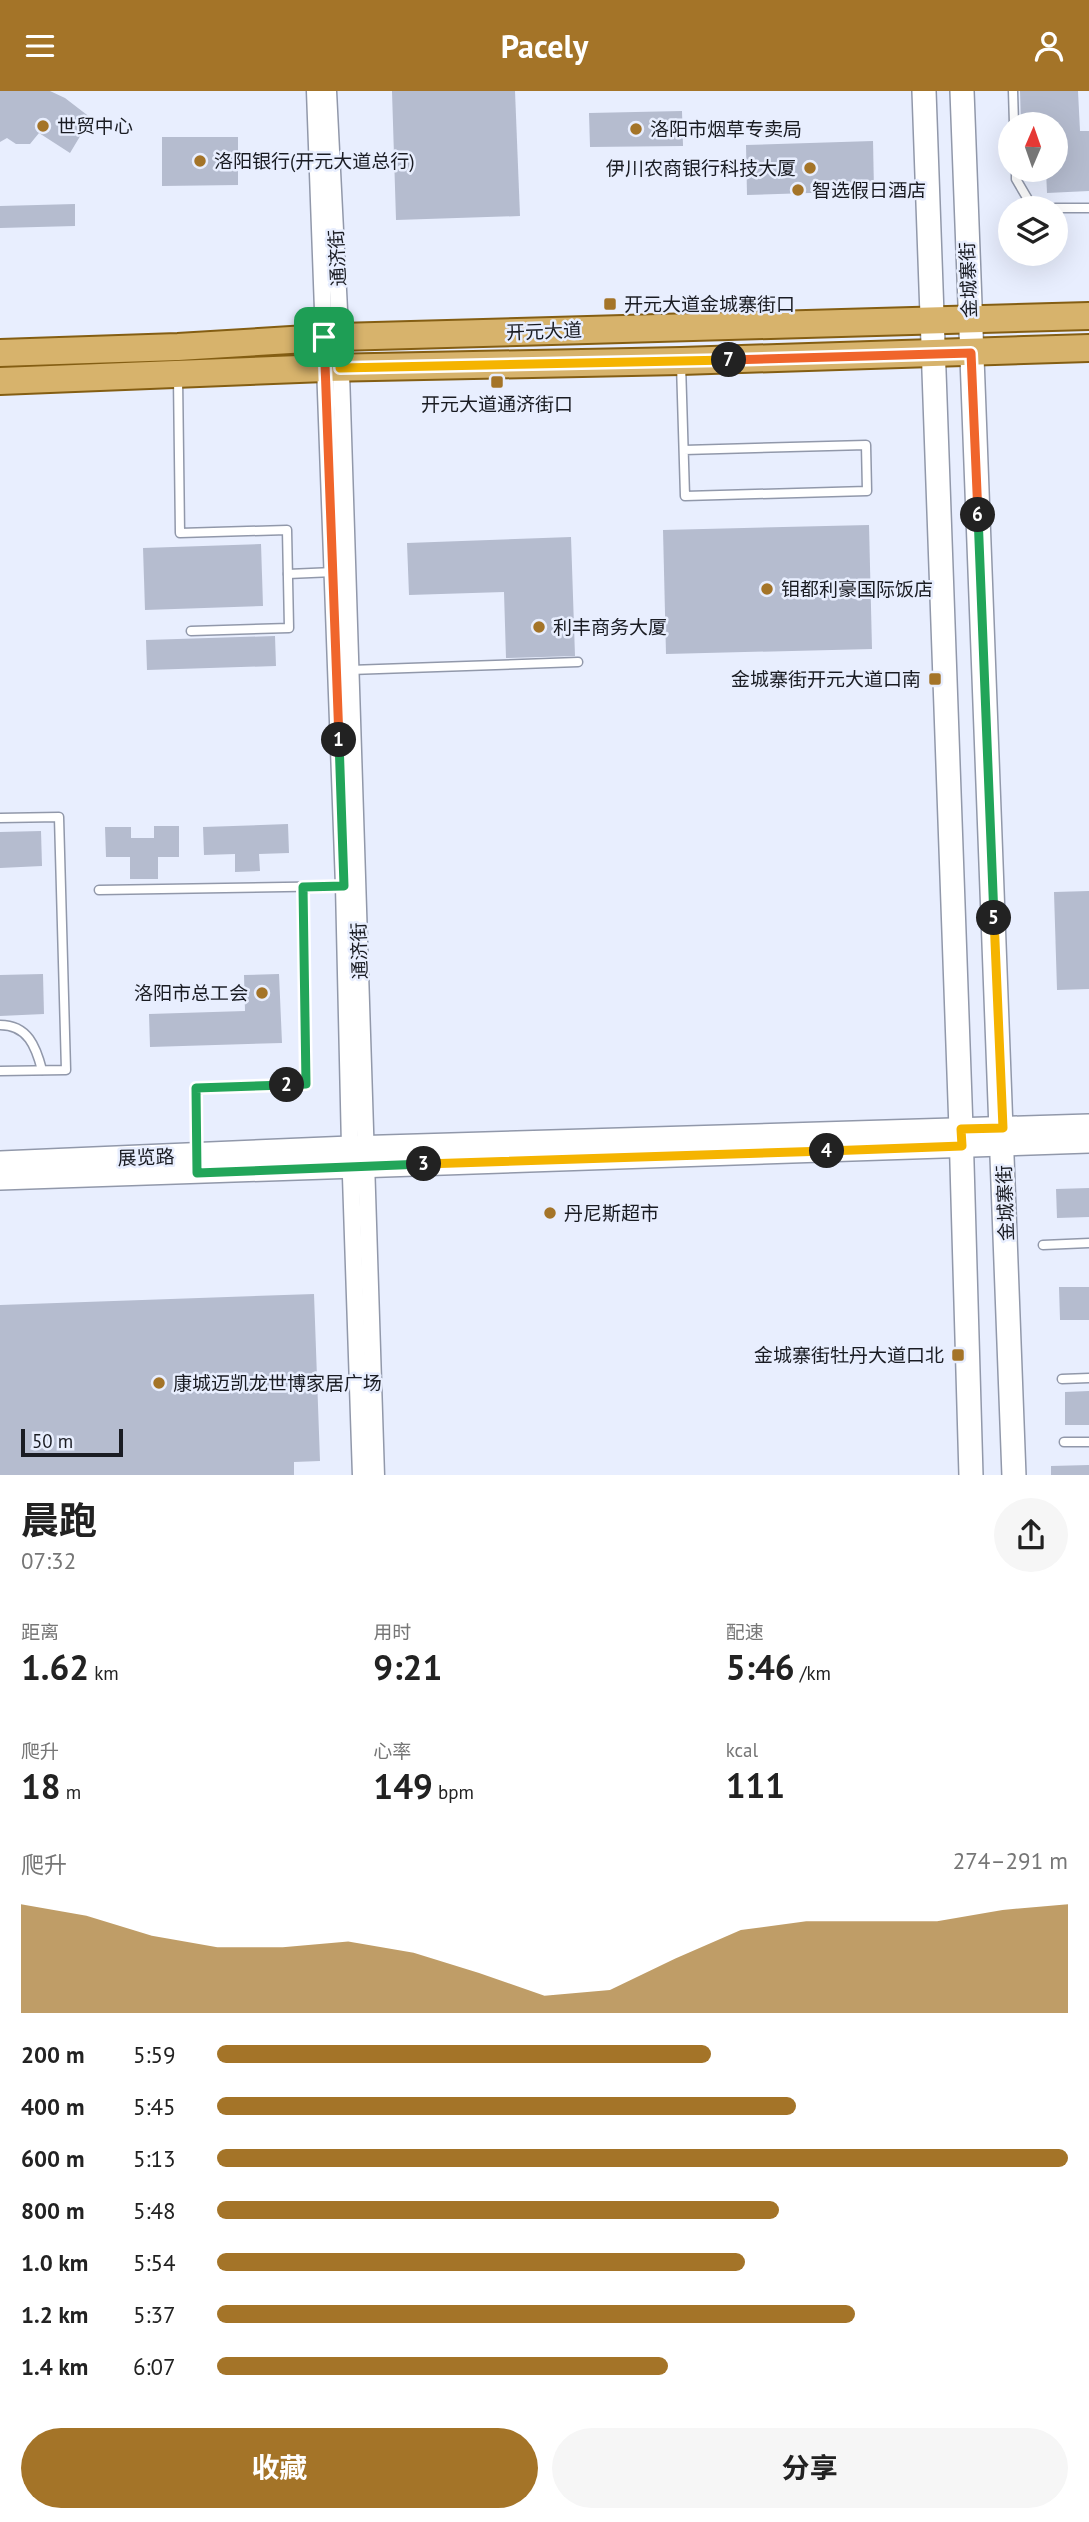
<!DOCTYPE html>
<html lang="zh">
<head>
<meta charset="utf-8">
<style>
	body { margin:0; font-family:"PT Sans","Noto Sans SC",sans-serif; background:#f6f6f6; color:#222; height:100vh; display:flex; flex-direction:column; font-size:26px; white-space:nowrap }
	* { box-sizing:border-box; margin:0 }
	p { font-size:23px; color:#767676 }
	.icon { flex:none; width:38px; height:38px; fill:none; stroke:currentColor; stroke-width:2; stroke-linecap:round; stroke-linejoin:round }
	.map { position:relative; height:1384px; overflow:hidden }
	.sheet { display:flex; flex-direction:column; background:#fff; flex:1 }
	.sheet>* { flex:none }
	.needle { width:46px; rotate:2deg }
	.fabs { position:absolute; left:998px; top:21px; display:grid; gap:14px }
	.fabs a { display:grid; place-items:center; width:70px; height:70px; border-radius:50%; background:#fff; box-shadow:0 7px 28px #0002; font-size:35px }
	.scale { position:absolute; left:21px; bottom:18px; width:102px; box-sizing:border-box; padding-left:7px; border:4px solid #1a1c23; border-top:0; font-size:19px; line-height:24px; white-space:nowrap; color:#1a1c23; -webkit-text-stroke:5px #e8eefe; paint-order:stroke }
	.pin { position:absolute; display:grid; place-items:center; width:60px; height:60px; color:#fff; margin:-30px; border-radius:14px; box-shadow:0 4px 10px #0006 }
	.km { position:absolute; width:35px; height:35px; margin:-18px; border-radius:50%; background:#222; color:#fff; font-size:19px; line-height:35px; text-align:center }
	.round { display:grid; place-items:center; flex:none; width:74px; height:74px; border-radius:37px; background:#f6f6f6 }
	.headline { display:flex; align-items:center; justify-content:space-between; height:119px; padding:0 21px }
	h1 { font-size:38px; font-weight:700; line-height:52px }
	.stats { display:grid; grid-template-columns:repeat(3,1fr); gap:10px; height:119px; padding:7px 21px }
	.stats div { display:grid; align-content:center }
	.stats b { font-size:35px; font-weight:700 }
	.stats small { font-size:19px; font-weight:400 }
	.stats p { font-size:19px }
	.chart { height:196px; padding:14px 21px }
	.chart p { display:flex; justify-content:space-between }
	.chart svg { width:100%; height:126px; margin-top:7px; fill:#a47428; opacity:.7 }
	.button { display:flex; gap:14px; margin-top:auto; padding:14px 21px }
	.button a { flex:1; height:80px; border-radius:42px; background:#a47428; color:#fff; font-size:28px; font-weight:700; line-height:80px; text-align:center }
	.button a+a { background:#f6f6f6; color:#222 }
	ul { padding:0 21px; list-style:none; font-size:23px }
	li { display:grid; grid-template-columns:112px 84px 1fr; align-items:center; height:52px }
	li i { height:18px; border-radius:9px; background:#a47428 }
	header { display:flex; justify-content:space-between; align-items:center; height:91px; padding:0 21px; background:#a47428; color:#fff; font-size:32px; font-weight:700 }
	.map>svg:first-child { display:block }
</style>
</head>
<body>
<header><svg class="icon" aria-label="menu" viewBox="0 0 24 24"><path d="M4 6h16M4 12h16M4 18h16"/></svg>Pacely<svg class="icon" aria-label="person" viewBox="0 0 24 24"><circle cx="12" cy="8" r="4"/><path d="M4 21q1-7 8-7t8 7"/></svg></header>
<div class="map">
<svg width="1089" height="1385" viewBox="0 0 1089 1385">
	<rect width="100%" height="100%" fill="#e8eefe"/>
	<g fill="#b5bccf">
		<polygon points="0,0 50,0 65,7 91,27 70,62 39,42 30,53 16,53 7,47 0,51"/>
		<polygon points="392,0 515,0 520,125 396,129"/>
		<polygon points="1020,0 1078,0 1080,40 1089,40 1089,100 1047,102 1046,79 1055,79 1055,33 1021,33"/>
		<polygon points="682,20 683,55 590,56 589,22"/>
		<polygon points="162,46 238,46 238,94 162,95"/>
		<polygon points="873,50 874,100 747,104 746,54"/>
		<polygon points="75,113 75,135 0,137 0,115"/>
		<polygon points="869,434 872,558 666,563 663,439"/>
		<polygon points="571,446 575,565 506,567 504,501 409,504 407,452"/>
		<polygon points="261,453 263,515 145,519 143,457"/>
		<polygon points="275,545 276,575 147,579 146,549"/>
		<polygon points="288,733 289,762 259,763 260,780 235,781 235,763 204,764 203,736"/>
		<polygon points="154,735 179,735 179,766 158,766 158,788 130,788 130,766 106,766 105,736 131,736 131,747 154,747"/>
		<polygon points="41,740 42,775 0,777 0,741"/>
		<polygon points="1089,800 1089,898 1057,899 1054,801"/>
		<polygon points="43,883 44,923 0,925 0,884"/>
		<polygon points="279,883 282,952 150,956 149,923 245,920 244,884"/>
		<polygon points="1089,1097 1089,1126 1057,1127 1056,1098"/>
		<polygon points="1059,1196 1089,1196 1089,1229 1060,1229"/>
		<polygon points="314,1203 320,1370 294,1371 294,1384 0,1384 0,1214"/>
		<polygon points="1089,1300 1089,1334 1065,1334 1065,1301"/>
		<polygon points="1089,1374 1089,1384 1051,1384 1051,1375"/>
	</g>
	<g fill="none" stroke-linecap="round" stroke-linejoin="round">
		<g stroke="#9198aa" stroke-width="11">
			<g id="service">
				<polyline points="1013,0 1014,33"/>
				<polyline points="1016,79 1016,88 1033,117"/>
				<polyline points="1055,117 1089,117"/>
				<polyline points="681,273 685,405 867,400 866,354 684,359"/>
				<polyline points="178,287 180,442 287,439 289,537 191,540"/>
				<polyline points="288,483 334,481"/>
				<polyline points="350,579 578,571"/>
				<polyline points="0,727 59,726 66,979 0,980"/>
				<polyline points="99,799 345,795"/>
				<path d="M0 934C28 934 36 956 42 979"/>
				<polyline points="196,1061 196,997 306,993 303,796"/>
				<polyline points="1043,1154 1089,1152"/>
				<polyline points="1062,1288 1089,1287"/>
				<polyline points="1064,1351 1089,1351"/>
			</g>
		</g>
		<g stroke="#9198aa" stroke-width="19">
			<g id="minor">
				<polyline points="315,0 344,795 350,1056 361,1385"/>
				<polyline points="328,0 339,219 376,1385"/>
			</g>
		</g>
		<g stroke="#9198aa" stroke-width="24">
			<g id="tertiary">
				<polyline points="0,1071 350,1056 1089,1034"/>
				<polyline points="0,1088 1089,1051"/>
			</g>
		</g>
		<g stroke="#9198aa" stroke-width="26">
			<g id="secondary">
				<polyline points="924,0 961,1038 971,1385"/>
				<path d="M962 0C976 462 1000 923 1014 1385"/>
			</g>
		</g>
		<g stroke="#845e13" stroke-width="30">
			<g id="primary">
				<polyline points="0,262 178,256 339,246 1089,225"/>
				<polyline points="0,290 325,277 681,270 1089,257"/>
			</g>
		</g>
		<use href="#service" stroke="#fff" stroke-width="8"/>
		<use href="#minor" stroke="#fff" stroke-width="16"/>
		<use href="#tertiary" stroke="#fff" stroke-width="21"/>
		<use href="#secondary" stroke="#fff" stroke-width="23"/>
		<use href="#primary" stroke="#d7b36c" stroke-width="26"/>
	</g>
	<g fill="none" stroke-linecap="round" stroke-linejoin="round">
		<g stroke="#fff" stroke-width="14">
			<polyline id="split-1" points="324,246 339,649"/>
		</g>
		<g stroke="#fff" stroke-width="14">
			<polyline id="split-2" points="287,994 306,993 303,796 344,795 339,649"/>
		</g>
		<g stroke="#fff" stroke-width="14">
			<polyline id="split-3" points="287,994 196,997 197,1082 424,1073"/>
		</g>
		<g stroke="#fff" stroke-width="14">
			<polyline id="split-4" points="424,1073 827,1060"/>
		</g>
		<g stroke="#fff" stroke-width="14">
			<polyline id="split-5" points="827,1060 962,1055 961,1038 1003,1037 994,827"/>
		</g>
		<g stroke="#fff" stroke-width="14">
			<polyline id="split-6" points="978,424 994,827"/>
		</g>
		<g stroke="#fff" stroke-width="14">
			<polyline id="split-7" points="729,269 971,262 978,424"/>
		</g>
		<g stroke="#fff" stroke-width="14">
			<polyline id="split-8" points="324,246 340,246 340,277 729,269"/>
		</g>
		<use href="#split-1" stroke="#f0652b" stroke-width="9"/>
		<use href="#split-2" stroke="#22a559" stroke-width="9"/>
		<use href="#split-3" stroke="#22a559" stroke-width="9"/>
		<use href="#split-4" stroke="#f5b400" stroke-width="9"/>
		<use href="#split-5" stroke="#f5b400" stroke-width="9"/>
		<use href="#split-6" stroke="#22a559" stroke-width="9"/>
		<use href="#split-7" stroke="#f0652b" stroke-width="9"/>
		<use href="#split-8" stroke="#f5b400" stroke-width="9"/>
	</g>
	<g fill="#a47428" stroke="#e8eefe" stroke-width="2.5">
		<circle cx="43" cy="35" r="7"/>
		<circle cx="636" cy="38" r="7"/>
		<circle cx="200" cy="70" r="7"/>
		<circle cx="810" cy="77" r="7"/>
		<circle cx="798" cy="99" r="7"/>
		<rect x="603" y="206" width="14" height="14" rx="3.5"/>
		<rect x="490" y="284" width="14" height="14" rx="3.5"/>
		<circle cx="767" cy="498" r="7"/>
		<circle cx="539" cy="536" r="7"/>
		<rect x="928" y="581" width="14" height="14" rx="3.5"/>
		<circle cx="262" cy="902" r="7"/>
		<circle cx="550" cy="1122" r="7"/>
		<rect x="951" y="1257" width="14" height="14" rx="3.5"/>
		<circle cx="159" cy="1292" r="7"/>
	</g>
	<g text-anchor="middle" stroke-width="5" stroke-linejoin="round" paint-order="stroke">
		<g font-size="19" fill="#1a1c23" stroke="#e8eefe" text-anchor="start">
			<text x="57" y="42">世贸中心</text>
			<text x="650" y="45">洛阳市烟草专卖局</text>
			<text x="214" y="77">洛阳银行(开元大道总行)</text>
			<text x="796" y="84" text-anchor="end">伊川农商银行科技大厦</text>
			<text x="812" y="106">智选假日酒店</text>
			<text x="624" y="220">开元大道金城寨街口</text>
			<text x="497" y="320" text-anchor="middle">开元大道通济街口</text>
			<text x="781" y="505">钼都利豪国际饭店</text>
			<text x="553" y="543">利丰商务大厦</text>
			<text x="921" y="595" text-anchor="end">金城寨街开元大道口南</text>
			<text x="248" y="909" text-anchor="end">洛阳市总工会</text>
			<text x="564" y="1129">丹尼斯超市</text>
			<text x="944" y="1271" text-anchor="end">金城寨街牡丹大道口北</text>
			<text x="173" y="1299">康城迈凯龙世博家居广场</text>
		</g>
		<g font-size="19" fill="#1a1c23" stroke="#e8eefe">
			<text transform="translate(337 167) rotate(-93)" y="7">通济街</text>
			<text transform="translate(968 189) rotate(-92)" y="7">金城寨街</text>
			<text transform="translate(544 240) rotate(-2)" y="7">开元大道</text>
			<text transform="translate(359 860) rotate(-92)" y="7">通济街</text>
			<text transform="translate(146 1066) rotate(-2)" y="7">展览路</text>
			<text transform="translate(1005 1112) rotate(-92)" y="7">金城寨街</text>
		</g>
	</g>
</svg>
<div class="fabs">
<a><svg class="needle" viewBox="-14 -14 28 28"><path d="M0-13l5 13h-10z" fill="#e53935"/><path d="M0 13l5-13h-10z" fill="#767676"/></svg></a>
<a><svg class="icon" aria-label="layers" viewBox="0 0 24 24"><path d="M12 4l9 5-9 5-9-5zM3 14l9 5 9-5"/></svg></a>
</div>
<div class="scale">50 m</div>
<div class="pin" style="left:324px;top:246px;background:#1e9e55"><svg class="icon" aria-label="arrive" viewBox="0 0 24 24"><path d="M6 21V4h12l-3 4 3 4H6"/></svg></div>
<b class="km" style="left:339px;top:649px">1</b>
<b class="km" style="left:287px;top:994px">2</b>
<b class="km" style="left:424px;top:1073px">3</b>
<b class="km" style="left:827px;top:1060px">4</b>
<b class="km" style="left:994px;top:827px">5</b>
<b class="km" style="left:978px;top:424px">6</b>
<b class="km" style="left:729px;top:269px">7</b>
</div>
<section class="sheet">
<div class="headline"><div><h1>晨跑</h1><p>07:32</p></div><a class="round"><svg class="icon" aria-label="share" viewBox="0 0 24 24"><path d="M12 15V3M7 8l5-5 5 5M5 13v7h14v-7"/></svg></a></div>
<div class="stats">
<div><p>距离</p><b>1.62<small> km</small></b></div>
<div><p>用时</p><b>9:21</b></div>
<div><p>配速</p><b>5:46<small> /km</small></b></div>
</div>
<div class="stats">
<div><p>爬升</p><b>18<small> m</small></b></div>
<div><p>心率</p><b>149<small> bpm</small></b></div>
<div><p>kcal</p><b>111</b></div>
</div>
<div class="chart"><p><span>爬升</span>274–291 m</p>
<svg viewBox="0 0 160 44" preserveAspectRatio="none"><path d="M0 44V6L10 10L20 17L30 21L40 21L50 19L60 23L70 30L80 38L90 36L100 25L110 15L120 12L130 12L140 12L150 8L160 6V44z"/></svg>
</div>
<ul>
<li><b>200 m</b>5:59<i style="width:58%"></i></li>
<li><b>400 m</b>5:45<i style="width:68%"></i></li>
<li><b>600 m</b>5:13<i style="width:100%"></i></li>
<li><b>800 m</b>5:48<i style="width:66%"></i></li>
<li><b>1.0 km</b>5:54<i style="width:62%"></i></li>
<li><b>1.2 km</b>5:37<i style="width:75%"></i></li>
<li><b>1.4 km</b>6:07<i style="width:53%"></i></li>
</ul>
<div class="button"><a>收藏</a><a>分享</a></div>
</section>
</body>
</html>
